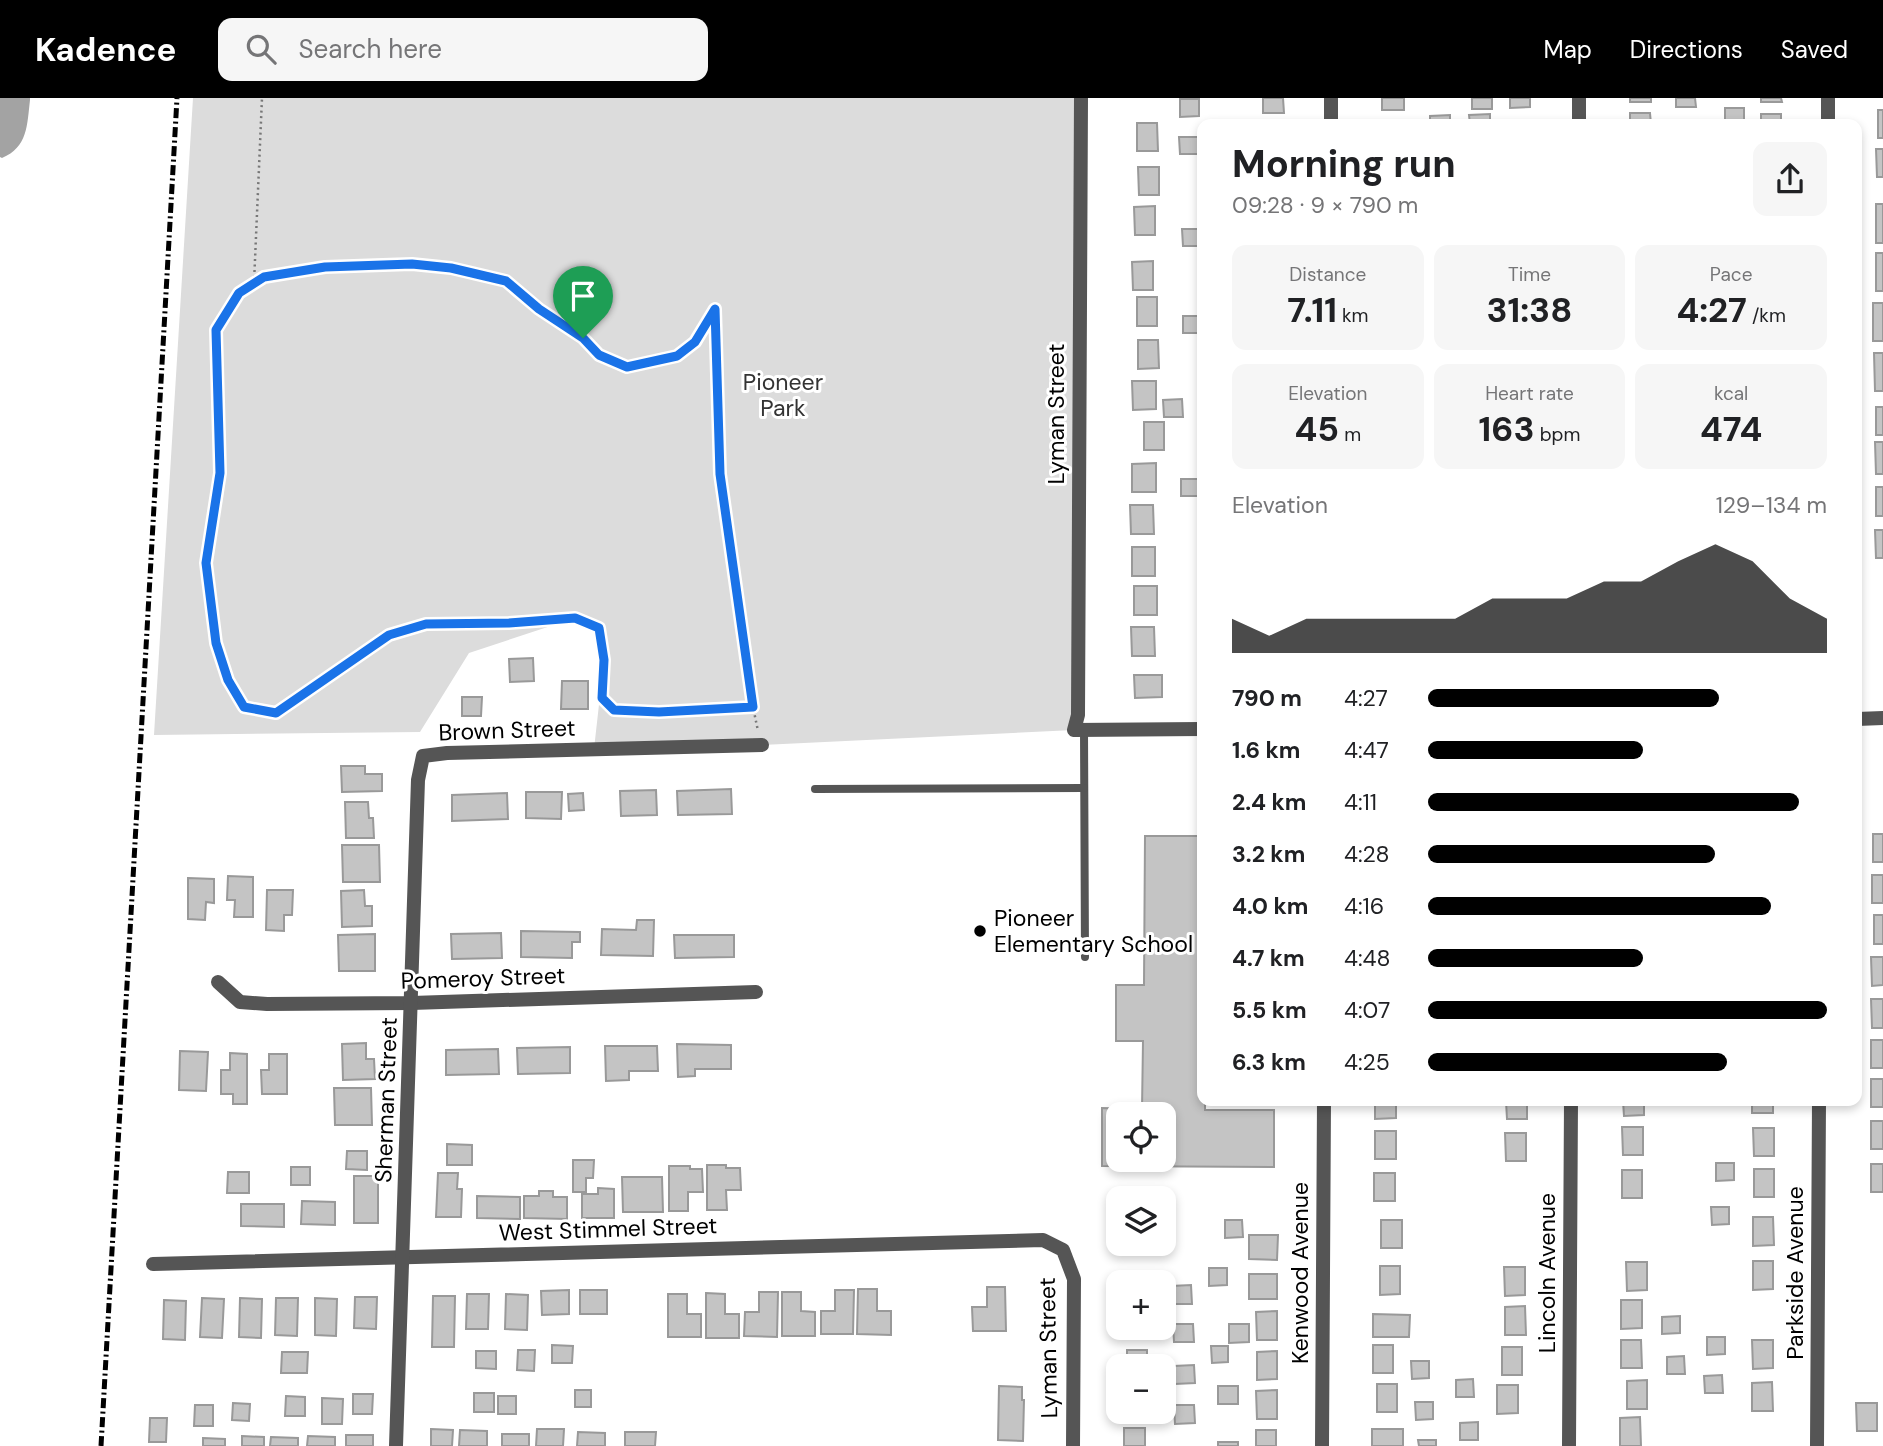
<!DOCTYPE html>
<html lang="en">
<head>
<meta charset="utf-8">
<style>
	body { margin:0; font-family:"DM Sans",sans-serif; background:#f6f6f6; color:#202124; height:100vh; display:flex; flex-direction:column; font-size:26px; white-space:nowrap }
	* { box-sizing:border-box; margin:0 }
	p { font-size:23px; color:#757577 }
	.icon { flex:none; width:38px; height:38px; fill:none; stroke:currentColor; stroke-width:2; stroke-linecap:round; stroke-linejoin:round }
	.map { position:relative; flex:1; overflow:hidden }
	.details { position:absolute; left:1197px; top:21px; width:665px; height:987px; display:flex; flex-direction:column; background:#fff; border-radius:14px; box-shadow:0 4px 10px #0003 }
	.details>* { flex:none }
	.fabs { position:absolute; left:1106px; top:1004px; display:grid; gap:14px }
	.fabs a { display:grid; place-items:center; width:70px; height:70px; border-radius:14px; background:#fff; box-shadow:0 4px 10px #0003; font-size:35px }
	.pin { position:absolute; display:grid; place-items:center; width:60px; height:60px; color:#fff; margin:-72px -30px; border-radius:50% 50% 50% 0; rotate:-45deg; box-shadow:0 0 7px #0007 }
	.pin .icon { rotate:45deg }
	.round { display:grid; place-items:center; flex:none; width:74px; height:74px; border-radius:14px; background:#f6f6f6 }
	.headline { display:flex; align-items:center; justify-content:space-between; height:119px; padding:0 35px }
	h1 { font-size:38px; font-weight:700; line-height:52px }
	.figures { display:grid; grid-template-columns:repeat(3,1fr); gap:10px; height:119px; padding:7px 35px }
	.figures div { display:grid; align-content:center; border-radius:14px; background:#f6f6f6; text-align:center }
	.figures b { font-size:35px; font-weight:700 }
	.figures small { font-size:19px; font-weight:400 }
	.figures p { font-size:19px }
	.chart { height:196px; padding:14px 35px }
	.chart p { display:flex; justify-content:space-between }
	.chart svg { width:100%; height:126px; margin-top:7px; fill:#000; opacity:.7 }
	ul { padding:0 35px; list-style:none; font-size:23px }
	li { display:grid; grid-template-columns:112px 84px 1fr; align-items:center; height:52px }
	li i { height:18px; border-radius:9px; background:#000 }
	header { display:flex; align-items:center; gap:42px; box-sizing:border-box; height:98px; padding:0 35px; background:#000; color:#fff }
	header strong { font-size:33px }
	nav { display:flex; gap:38px; margin-inline-start:auto; font-size:24px }
	.search { width:490px; height:63px; background:#f6f6f6; display:flex; align-items:center; gap:18px; box-sizing:border-box; padding:0 24px; border-radius:14px; color:#757577; font-size:26px }
	.map>svg:first-child { display:block }
</style>
</head>
<body>
<header>
<strong>Kadence</strong>
<div class="search"><svg class="icon" aria-label="search" viewBox="0 0 24 24"><circle cx="10" cy="10" r="6"/><path d="M15 15l6 6"/></svg>Search here</div>
<nav><a>Map</a><a>Directions</a><a>Saved</a></nav>
</header>
<div class="map">
<svg width="1883" height="1348" viewBox="0 0 1883 1348">
	<rect width="100%" height="100%" fill="#fff"/>
	<polygon fill="#dcdcdc" points="193,0 1081,0 1074,632 762,647 594,651 604,562 599,530 575,520 469,555 420,634 154,637"/>
	<path fill="#a3a3a3" d="M0 0H30V2C27 27 28 49 2 60L0 59Z"/>
	<g fill="#c4c4c4" stroke="#999" stroke-width="2" fill-rule="evenodd">
		<polygon points="1263,0 1283,0 1284,15 1263,15"/>
		<rect x="1382" y="0" width="22" height="12"/>
		<rect x="1472" y="0" width="20" height="11"/>
		<polygon points="1510,0 1530,0 1530,9 1510,10"/>
		<rect x="1630" y="0" width="21" height="4"/>
		<polygon points="1676,0 1695,0 1696,9 1676,9"/>
		<polygon points="1761,0 1781,0 1782,4 1761,4"/>
		<polygon points="1180,1 1199,1 1199,18 1180,19"/>
		<rect x="1725" y="10" width="19" height="16"/>
		<rect x="1878" y="12" width="5" height="28"/>
		<polygon points="1630,15 1650,15 1651,26 1630,26"/>
		<polygon points="1490,16 1490,26 1470,26 1469,17"/>
		<rect x="1761" y="16" width="20" height="10"/>
		<polygon points="1450,17 1450,26 1430,26 1430,18"/>
		<rect x="1513" y="22" width="20" height="4"/>
		<polygon points="1137,25 1157,25 1158,53 1137,53"/>
		<polygon points="1179,39 1198,39 1198,56 1180,56"/>
		<polygon points="1876,51 1883,51 1883,79 1877,79"/>
		<polygon points="1138,69 1159,69 1159,97 1139,97"/>
		<rect x="1876" y="106" width="7" height="39"/>
		<polygon points="1155,108 1155,137 1135,137 1134,109"/>
		<polygon points="1182,131 1201,131 1202,148 1183,148"/>
		<rect x="1876" y="155" width="7" height="38"/>
		<polygon points="1153,163 1153,192 1133,192 1132,164"/>
		<rect x="1137" y="199" width="20" height="29"/>
		<rect x="1873" y="205" width="10" height="38"/>
		<rect x="1183" y="218" width="19" height="17"/>
		<polygon points="1138,242 1158,242 1159,270 1138,271"/>
		<polygon points="1874,255 1883,255 1883,293 1875,293"/>
		<polygon points="1132,283 1156,283 1156,311 1133,312"/>
		<polygon points="1182,301 1183,319 1164,319 1163,302"/>
		<rect x="1876" y="309" width="7" height="28"/>
		<rect x="1144" y="324" width="20" height="28"/>
		<polygon points="1875,344 1883,344 1883,376 1876,376"/>
		<polygon points="1156,365 1156,394 1132,394 1132,366"/>
		<rect x="1181" y="381" width="19" height="17"/>
		<rect x="1876" y="389" width="7" height="29"/>
		<polygon points="1130,407 1153,407 1154,436 1131,436"/>
		<polygon points="1875,432 1883,432 1883,460 1876,460"/>
		<rect x="1132" y="449" width="23" height="29"/>
		<rect x="1134" y="488" width="23" height="29"/>
		<polygon points="1131,529 1154,529 1155,558 1132,558"/>
		<polygon points="533,560 534,583 510,584 509,561"/>
		<polygon points="1134,577 1162,577 1162,599 1135,600"/>
		<polygon points="562,583 588,583 588,611 561,611"/>
		<polygon points="462,599 482,599 481,618 462,618"/>
		<polygon points="341,668 365,668 365,676 382,676 382,693 342,694"/>
		<polygon points="731,691 732,716 678,717 677,693"/>
		<polygon points="656,692 657,717 621,718 620,693"/>
		<polygon points="526,694 562,694 561,721 526,720"/>
		<polygon points="507,695 508,721 452,723 452,697"/>
		<polygon points="583,695 584,712 569,713 568,696"/>
		<polygon points="345,704 368,704 369,720 373,720 374,740 346,740"/>
		<rect x="1873" y="736" width="10" height="28"/>
		<path d="M1145 738H1202V1003H1205V1012H1274V1069L1102 1068V1010L1142 1011 1143 943H1116V887H1144ZM1118 1017H1164V1062H1118Z"/>
		<polygon points="342,747 379,747 380,784 343,784"/>
		<rect x="1872" y="777" width="11" height="28"/>
		<polygon points="228,778 253,779 253,819 234,819 235,802 227,802"/>
		<polygon points="188,780 214,781 214,805 206,804 205,822 188,821"/>
		<polygon points="267,792 293,792 292,817 284,817 284,833 266,832"/>
		<polygon points="364,792 365,808 372,808 372,828 342,829 341,793"/>
		<rect x="1874" y="817" width="9" height="29"/>
		<polygon points="637,822 654,822 653,858 601,857 602,831 636,832"/>
		<polygon points="521,833 580,834 580,844 572,844 572,860 521,859"/>
		<polygon points="501,835 502,860 452,861 451,836"/>
		<polygon points="375,836 375,873 339,873 338,837"/>
		<polygon points="674,837 734,837 734,859 675,860"/>
		<polygon points="1871,859 1883,859 1883,887 1872,888"/>
		<polygon points="1871,901 1883,901 1883,930 1872,930"/>
		<rect x="1871" y="942" width="12" height="28"/>
		<polygon points="366,945 366,961 374,961 375,981 343,982 342,946"/>
		<polygon points="677,946 731,947 731,971 695,971 695,978 678,979"/>
		<polygon points="605,948 657,948 658,973 629,973 629,982 606,983"/>
		<polygon points="570,949 570,975 518,976 517,950"/>
		<polygon points="498,951 499,976 446,977 446,952"/>
		<polygon points="180,953 208,954 206,993 179,992"/>
		<polygon points="230,955 247,956 247,1006 233,1006 233,996 221,996 221,972 230,972"/>
		<polygon points="269,956 287,956 287,996 262,996 261,972 269,972"/>
		<rect x="1871" y="981" width="12" height="28"/>
		<polygon points="334,990 371,990 372,1027 335,1027"/>
		<polygon points="1375,1003 1396,1003 1396,1020 1375,1021"/>
		<polygon points="1506,1003 1527,1003 1527,1021 1507,1021"/>
		<polygon points="1623,1003 1644,1003 1644,1017 1624,1018"/>
		<rect x="1752" y="1003" width="21" height="12"/>
		<rect x="1871" y="1023" width="12" height="28"/>
		<polygon points="1622,1029 1643,1029 1643,1057 1623,1057"/>
		<polygon points="1753,1030 1774,1030 1774,1058 1754,1058"/>
		<rect x="1375" y="1033" width="21" height="28"/>
		<polygon points="1505,1035 1526,1035 1526,1063 1506,1063"/>
		<polygon points="447,1046 472,1047 472,1067 447,1067"/>
		<polygon points="347,1053 367,1053 367,1072 346,1071"/>
		<polygon points="573,1062 594,1062 593,1080 586,1080 586,1094 573,1094"/>
		<polygon points="1716,1065 1734,1065 1734,1082 1716,1083"/>
		<rect x="1871" y="1066" width="12" height="28"/>
		<polygon points="707,1067 726,1067 726,1070 740,1070 741,1092 726,1092 727,1112 707,1112"/>
		<polygon points="669,1068 690,1068 690,1071 702,1071 703,1094 688,1094 688,1113 669,1113"/>
		<rect x="291" y="1069" width="19" height="18"/>
		<rect x="1754" y="1071" width="20" height="28"/>
		<rect x="1622" y="1072" width="20" height="28"/>
		<polygon points="228,1074 249,1074 249,1095 227,1095"/>
		<polygon points="438,1075 458,1075 457,1091 462,1091 461,1119 436,1119"/>
		<rect x="1374" y="1075" width="21" height="28"/>
		<rect x="354" y="1078" width="24" height="47"/>
		<polygon points="622,1079 662,1079 663,1114 623,1114"/>
		<polygon points="598,1090 614,1091 614,1120 582,1120 582,1096 598,1096"/>
		<polygon points="539,1093 553,1093 553,1099 567,1099 567,1121 524,1120 524,1098 539,1098"/>
		<polygon points="477,1098 520,1099 520,1121 477,1120"/>
		<polygon points="302,1103 335,1104 335,1127 301,1126"/>
		<polygon points="241,1106 284,1106 284,1129 241,1128"/>
		<polygon points="1711,1109 1729,1109 1729,1126 1712,1127"/>
		<polygon points="1753,1119 1773,1119 1774,1147 1753,1148"/>
		<polygon points="1225,1122 1242,1122 1243,1139 1225,1140"/>
		<rect x="1381" y="1122" width="21" height="28"/>
		<polygon points="1249,1137 1278,1137 1277,1162 1249,1161"/>
		<rect x="1126" y="1146" width="27" height="4"/>
		<polygon points="1753,1163 1773,1163 1773,1191 1753,1192"/>
		<polygon points="1626,1164 1647,1164 1647,1192 1627,1193"/>
		<polygon points="1380,1168 1400,1168 1400,1196 1380,1197"/>
		<polygon points="1504,1169 1525,1169 1525,1197 1505,1198"/>
		<polygon points="1209,1170 1227,1170 1227,1187 1209,1188"/>
		<polygon points="1151,1176 1151,1185 1128,1185 1128,1177"/>
		<rect x="1249" y="1176" width="28" height="25"/>
		<polygon points="1191,1187 1192,1206 1172,1206 1171,1188"/>
		<polygon points="987,1189 1005,1189 1006,1233 973,1233 972,1209 987,1209"/>
		<polygon points="858,1191 877,1191 877,1213 891,1213 891,1237 857,1236"/>
		<polygon points="569,1192 569,1216 542,1217 541,1193"/>
		<rect x="580" y="1192" width="27" height="24"/>
		<polygon points="835,1192 854,1192 853,1236 821,1236 821,1213 835,1213"/>
		<polygon points="759,1194 778,1194 777,1239 744,1238 745,1214 759,1214"/>
		<polygon points="782,1194 801,1194 801,1213 815,1214 815,1238 782,1238"/>
		<polygon points="706,1195 725,1196 725,1216 739,1216 739,1240 706,1240"/>
		<polygon points="467,1196 489,1196 488,1231 466,1231"/>
		<polygon points="506,1196 528,1197 527,1232 505,1231"/>
		<polygon points="668,1196 687,1196 687,1216 701,1216 701,1239 668,1239"/>
		<polygon points="433,1198 455,1198 454,1249 432,1249"/>
		<polygon points="355,1199 377,1199 376,1231 354,1230"/>
		<polygon points="202,1200 224,1201 222,1240 200,1239"/>
		<polygon points="240,1200 262,1201 261,1240 239,1239"/>
		<polygon points="276,1200 298,1200 297,1238 275,1237"/>
		<polygon points="315,1200 337,1201 336,1238 315,1237"/>
		<polygon points="164,1202 186,1203 185,1242 163,1241"/>
		<polygon points="1621,1202 1642,1202 1642,1230 1621,1231"/>
		<polygon points="1525,1208 1526,1237 1505,1237 1505,1209"/>
		<polygon points="1277,1213 1277,1242 1257,1242 1256,1214"/>
		<polygon points="1373,1216 1410,1217 1409,1239 1373,1239"/>
		<polygon points="1680,1218 1680,1235 1662,1236 1662,1219"/>
		<polygon points="1173,1226 1193,1226 1194,1244 1174,1244"/>
		<polygon points="1229,1226 1249,1226 1249,1244 1229,1245"/>
		<rect x="1128" y="1230" width="20" height="11"/>
		<polygon points="1707,1239 1725,1239 1725,1256 1707,1257"/>
		<polygon points="1621,1242 1641,1242 1642,1270 1621,1270"/>
		<polygon points="1752,1242 1773,1242 1773,1270 1753,1271"/>
		<polygon points="552,1247 573,1248 572,1265 552,1265"/>
		<rect x="1373" y="1247" width="20" height="28"/>
		<polygon points="1211,1248 1228,1248 1228,1264 1212,1265"/>
		<rect x="1502" y="1249" width="20" height="28"/>
		<polygon points="518,1252 535,1252 534,1273 517,1272"/>
		<rect x="1127" y="1252" width="20" height="17"/>
		<polygon points="476,1253 496,1253 496,1271 476,1270"/>
		<polygon points="1277,1253 1277,1281 1257,1282 1257,1254"/>
		<polygon points="282,1254 308,1254 307,1275 281,1275"/>
		<polygon points="1684,1258 1685,1276 1667,1276 1667,1259"/>
		<polygon points="1411,1263 1429,1263 1429,1280 1412,1281"/>
		<polygon points="1194,1267 1195,1285 1175,1286 1174,1268"/>
		<polygon points="1722,1277 1723,1295 1705,1295 1704,1278"/>
		<polygon points="1473,1281 1474,1299 1456,1299 1456,1282"/>
		<polygon points="1647,1282 1647,1311 1627,1311 1627,1283"/>
		<polygon points="1772,1284 1773,1313 1752,1313 1752,1285"/>
		<rect x="1377" y="1286" width="20" height="28"/>
		<polygon points="1497,1287 1518,1287 1518,1315 1497,1316"/>
		<polygon points="999,1288 1022,1289 1022,1302 1024,1302 1023,1343 998,1342"/>
		<rect x="1218" y="1288" width="20" height="18"/>
		<rect x="575" y="1292" width="16" height="17"/>
		<polygon points="1277,1292 1277,1321 1257,1321 1256,1293"/>
		<rect x="474" y="1295" width="20" height="19"/>
		<polygon points="353,1296 373,1296 372,1316 353,1316"/>
		<polygon points="286,1298 305,1299 305,1318 285,1318"/>
		<rect x="498" y="1298" width="18" height="18"/>
		<polygon points="322,1300 343,1301 342,1326 322,1326"/>
		<polygon points="1415,1304 1433,1304 1433,1321 1416,1322"/>
		<polygon points="233,1305 250,1306 249,1323 232,1322"/>
		<polygon points="1856,1305 1877,1305 1877,1333 1857,1333"/>
		<polygon points="195,1307 213,1307 213,1328 194,1328"/>
		<polygon points="1174,1307 1194,1307 1195,1325 1175,1326"/>
		<polygon points="1125,1314 1146,1314 1146,1321 1126,1321"/>
		<polygon points="1640,1319 1641,1348 1620,1348 1620,1320"/>
		<polygon points="150,1320 167,1320 166,1344 149,1344"/>
		<polygon points="1478,1324 1478,1342 1460,1342 1460,1325"/>
		<rect x="1124" y="1330" width="21" height="18"/>
		<polygon points="431,1331 453,1332 452,1348 431,1348"/>
		<polygon points="537,1331 564,1331 563,1348 536,1348"/>
		<rect x="1372" y="1331" width="31" height="17"/>
		<polygon points="460,1332 487,1333 487,1348 459,1348"/>
		<rect x="1256" y="1332" width="20" height="16"/>
		<polygon points="578,1334 605,1335 605,1348 577,1348"/>
		<polygon points="625,1334 656,1334 655,1348 625,1348"/>
		<rect x="502" y="1336" width="27" height="12"/>
		<rect x="346" y="1337" width="27" height="11"/>
		<polygon points="242,1338 264,1339 264,1348 242,1348"/>
		<polygon points="308,1338 335,1339 335,1348 307,1348"/>
		<polygon points="271,1339 298,1340 298,1348 270,1348"/>
		<polygon points="203,1340 225,1341 225,1348 203,1348"/>
		<polygon points="1418,1342 1436,1342 1436,1348 1419,1348"/>
		<rect x="1218" y="1344" width="20" height="4"/>
	</g>
	<g fill="none" stroke-linecap="round" stroke-linejoin="round">
		<g stroke="#777" stroke-width="2.5" stroke-dasharray="2 3.5" stroke-linecap="butt">
			<polyline points="254,185 262,0"/>
			<polyline points="753,609 659,614 614,612 602,600 604,562 599,530 575,520 509,525 426,526 389,537 276,615 244,609 228,582 216,545 206,465 220,375 216,232 239,196 264,179 325,169 412,166 451,170 506,183 539,211 582,240 599,256 627,269 650,265 677,258 695,244 715,210 720,376 753,609 758,633"/>
		</g>
		<g stroke="#555" stroke-width="8">
			<polyline points="1084,631 1085,859"/>
			<polyline points="815,691 1084,690"/>
		</g>
		<g stroke="#555" stroke-width="14">
			<polyline points="1081,0 1078,617 1074,632 1202,631"/>
			<polyline points="1331,26 1331,0"/>
			<polyline points="1579,26 1579,0"/>
			<polyline points="1828,26 1828,0"/>
			<polyline points="1857,621 1883,620"/>
			<polyline points="218,884 240,904 267,906 412,905 756,894"/>
			<polyline points="153,1166 1043,1142 1063,1152 1074,1181 1073,1348"/>
			<polyline points="396,1348 418,682 423,658 447,655 762,647"/>
			<polyline points="1322,1348 1324,1003"/>
			<polyline points="1569,1348 1571,1003"/>
			<polyline points="1817,1348 1819,1003"/>
		</g>
		<polyline stroke="#000" stroke-width="5" stroke-dasharray="10 3.5 2 3.5" stroke-linecap="butt" points="101,1348 177,0"/>
	</g>
	<g fill="none" stroke-linecap="round" stroke-linejoin="round">
		<g stroke="#fff" stroke-width="14">
			<polygon id="route" points="412,166 451,170 506,183 539,211 583,240 599,257 627,269 677,258 695,244 715,211 720,376 753,609 659,614 614,612 602,600 604,562 599,530 575,520 509,525 426,526 389,537 276,615 244,609 228,582 216,545 206,465 220,375 216,232 239,195 264,179 325,169"/>
		</g>
		<use href="#route" stroke="#1a73e8" stroke-width="9"/>
	</g>
	<circle fill="#000" stroke="#fff" stroke-width="2.5" cx="980" cy="833" r="7"/>
	<g text-anchor="middle" stroke-width="6" stroke-linejoin="round" paint-order="stroke">
		<g font-size="23" fill="#333" stroke="#fff">
			<text x="783" y="292">Pioneer<tspan x="783" dy="26">Park</tspan></text>
		</g>
		<g font-size="23" fill="#000" stroke="#fff">
			<text transform="translate(1056 316) rotate(-90)" y="8">Lyman Street</text>
			<text transform="translate(507 632) rotate(-2)" y="8">Brown Street</text>
			<text transform="translate(483 880) rotate(-2)" y="8">Pomeroy Street</text>
			<text transform="translate(386 1002) rotate(-88)" y="8">Sherman Street</text>
			<text transform="translate(608 1131) rotate(-2)" y="8">West Stimmel Street</text>
			<text transform="translate(1300 1175) rotate(-90)" y="8">Kenwood Avenue</text>
			<text transform="translate(1547 1175) rotate(-90)" y="8">Lincoln Avenue</text>
			<text transform="translate(1795 1175) rotate(-90)" y="8">Parkside Avenue</text>
			<text transform="translate(1048 1250) rotate(-91)" y="8">Lyman Street</text>
		</g>
		<g font-size="23" fill="#000" stroke="#fff" text-anchor="start">
			<text x="994" y="828">Pioneer<tspan x="994" dy="26">Elementary School</tspan></text>
		</g>
	</g>
</svg>
<div class="fabs">
<a><svg class="icon" aria-label="locate" viewBox="0 0 24 24"><circle cx="12" cy="12" r="6"/><path d="M12 2v4M12 18v4M2 12h4M18 12h4"/></svg></a>
<a><svg class="icon" aria-label="layers" viewBox="0 0 24 24"><path d="M12 4l9 5-9 5-9-5zM3 14l9 5 9-5"/></svg></a>
<a>+</a>
<a>−</a>
</div>
<div class="pin" style="left:583px;top:240px;background:#1e9e55"><svg class="icon" aria-label="arrive" viewBox="0 0 24 24"><path d="M6 21V4h12l-3 4 3 4H6"/></svg></div>
<section class="details">
<div class="headline"><div><h1>Morning run</h1><p>09:28 · 9 × 790 m</p></div><a class="round"><svg class="icon" aria-label="share" viewBox="0 0 24 24"><path d="M12 15V3M7 8l5-5 5 5M5 13v7h14v-7"/></svg></a></div>
<div class="figures">
<div><p>Distance</p><b>7.11<small> km</small></b></div>
<div><p>Time</p><b>31:38</b></div>
<div><p>Pace</p><b>4:27<small> /km</small></b></div>
</div>
<div class="figures">
<div><p>Elevation</p><b>45<small> m</small></b></div>
<div><p>Heart rate</p><b>163<small> bpm</small></b></div>
<div><p>kcal</p><b>474</b></div>
</div>
<div class="chart"><p><span>Elevation</span>129–134 m</p>
<svg viewBox="0 0 160 44" preserveAspectRatio="none"><path d="M0 44V32L10 38L20 32L30 32L40 32L50 32L60 32L70 25L80 25L90 25L100 19L110 19L120 12L130 6L140 12L150 25L160 32V44z"/></svg>
</div>
<ul>
<li><b>790 m</b>4:27<i style="width:73%"></i></li>
<li><b>1.6 km</b>4:47<i style="width:54%"></i></li>
<li><b>2.4 km</b>4:11<i style="width:93%"></i></li>
<li><b>3.2 km</b>4:28<i style="width:72%"></i></li>
<li><b>4.0 km</b>4:16<i style="width:86%"></i></li>
<li><b>4.7 km</b>4:48<i style="width:54%"></i></li>
<li><b>5.5 km</b>4:07<i style="width:100%"></i></li>
<li><b>6.3 km</b>4:25<i style="width:75%"></i></li>
</ul>
</section>
</div>
</body>
</html>
